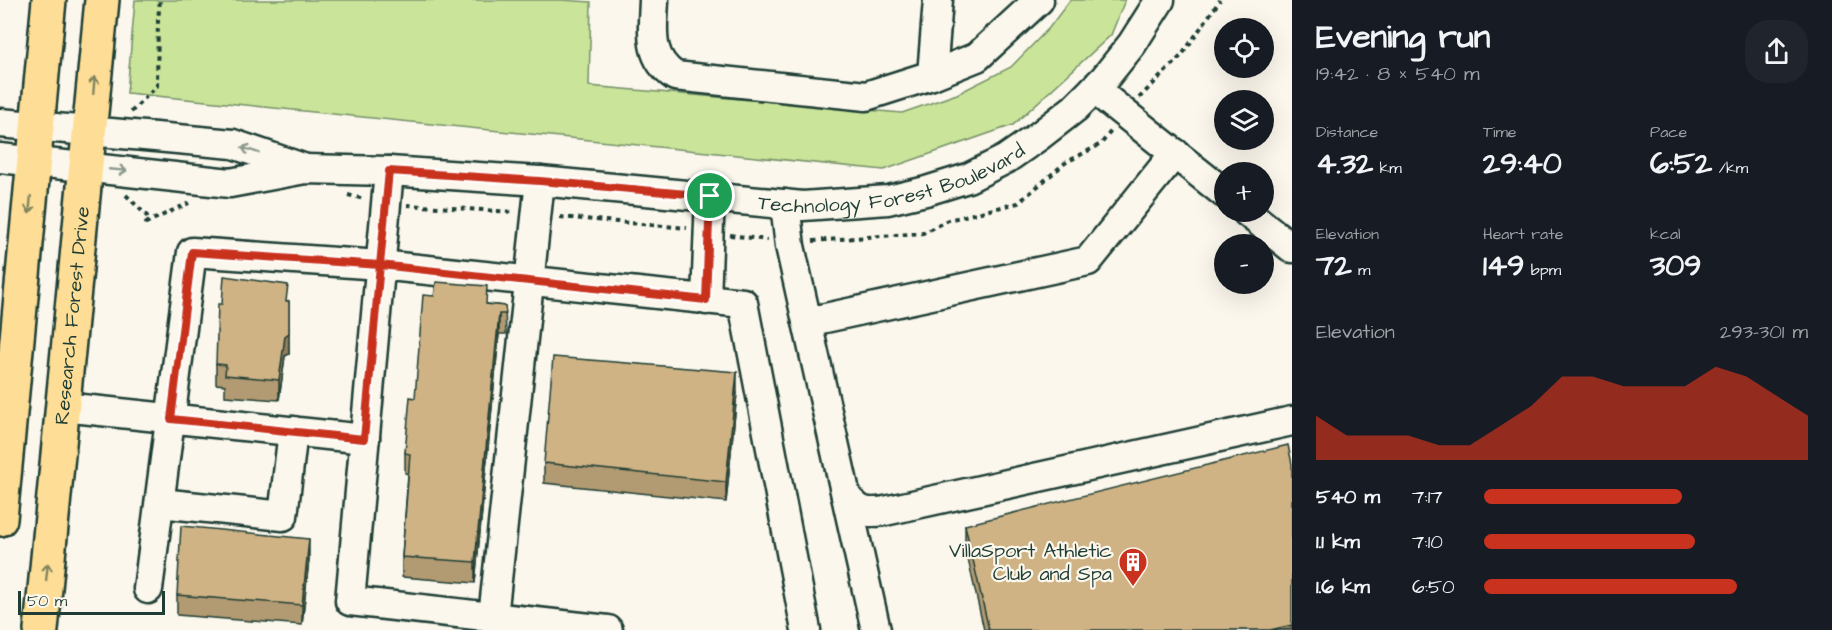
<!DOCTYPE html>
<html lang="en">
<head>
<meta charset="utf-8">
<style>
	body { margin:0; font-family:"Architects Daughter",sans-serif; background:#20242c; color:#f1f3f6; height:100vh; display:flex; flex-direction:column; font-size:22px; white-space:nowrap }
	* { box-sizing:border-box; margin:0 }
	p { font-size:20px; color:#9ea1a6 }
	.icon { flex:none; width:33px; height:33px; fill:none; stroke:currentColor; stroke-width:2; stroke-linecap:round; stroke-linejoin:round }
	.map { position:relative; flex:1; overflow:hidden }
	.drawer { display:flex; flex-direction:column; background:#171b24; width:540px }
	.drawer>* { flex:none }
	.tools { position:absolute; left:1214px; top:18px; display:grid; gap:12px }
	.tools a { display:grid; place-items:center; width:60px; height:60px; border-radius:50%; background:#171b24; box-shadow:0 6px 24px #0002; font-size:30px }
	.scale { position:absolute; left:18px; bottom:15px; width:147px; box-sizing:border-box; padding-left:6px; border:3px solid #1f3d34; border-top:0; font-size:16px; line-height:21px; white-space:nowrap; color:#1f3d34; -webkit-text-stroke:4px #fbf7ec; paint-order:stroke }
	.pin { position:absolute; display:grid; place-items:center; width:51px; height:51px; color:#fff; margin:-26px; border:3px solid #fff; border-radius:50%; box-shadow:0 2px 6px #0007 }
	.round { display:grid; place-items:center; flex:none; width:63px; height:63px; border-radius:24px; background:#20242c }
	.overview { display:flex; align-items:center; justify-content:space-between; height:102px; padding:0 24px }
	h1 { font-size:33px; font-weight:700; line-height:45px }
	.figures { display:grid; grid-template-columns:repeat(3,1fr); gap:9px; height:102px; padding:6px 24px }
	.figures div { display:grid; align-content:center }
	.figures b { font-size:30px; font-weight:700 }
	.figures small { font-size:16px; font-weight:400 }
	.figures p { font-size:16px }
	.chart { height:168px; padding:12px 24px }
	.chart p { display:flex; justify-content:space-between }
	.chart svg { width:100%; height:108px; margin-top:6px; fill:#c8321e; opacity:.7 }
	ul { padding:0 24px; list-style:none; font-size:20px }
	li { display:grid; grid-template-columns:96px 72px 1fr; align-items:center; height:45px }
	li i { height:15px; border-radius:8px; background:#c8321e }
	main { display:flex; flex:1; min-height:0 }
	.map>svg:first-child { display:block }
</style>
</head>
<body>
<main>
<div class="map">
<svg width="1292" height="630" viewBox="0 0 1292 630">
	<rect width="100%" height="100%" fill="#fbf7ec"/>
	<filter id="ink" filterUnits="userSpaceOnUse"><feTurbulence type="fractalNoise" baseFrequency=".0167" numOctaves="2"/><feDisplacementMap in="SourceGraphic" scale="12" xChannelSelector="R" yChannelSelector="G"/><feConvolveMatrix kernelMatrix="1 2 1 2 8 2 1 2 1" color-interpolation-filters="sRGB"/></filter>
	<g filter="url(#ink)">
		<polygon fill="#cae49a" stroke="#749067" stroke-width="1.5" points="135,0 561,0 591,2 589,86 902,113 957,94 1011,67 1049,28 1070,0 1125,0 1111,35 1013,125 884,170 127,93"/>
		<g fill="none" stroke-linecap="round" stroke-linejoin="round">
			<g stroke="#1f3d34" stroke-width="33">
				<g id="minor">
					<path d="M654 0C653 30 647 57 675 76L866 96 932 75 938 0"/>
					<polyline points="932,75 977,57 1039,0"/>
					<polyline points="1094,89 1224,193"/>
					<polyline points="0,123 233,144 303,168"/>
					<path id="s1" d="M0 158 230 183 305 169 389 171 540 181 803 206 888 200 926 191 968 178 1006 159 1039 136 1075 108 1104 79 1132 44 1160 0"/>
					<polyline points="389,171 350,601 608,630"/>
					<path d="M785 204 790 246 846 496C859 512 865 514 885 511L1292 421"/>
					<polyline points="1247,212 1292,248"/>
					<polyline points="706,300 710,196"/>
					<polyline points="807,322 1088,261 1175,153"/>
					<polyline points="63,407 365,439"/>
					<polyline points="846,496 876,630"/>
					<polyline points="160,503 283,516 293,431"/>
					<polyline points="148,589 192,252 380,265 743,303 806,630"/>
					<polyline points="493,617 540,181"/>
				</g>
			</g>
			<g stroke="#1f3d34" stroke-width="38">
				<g id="major">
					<polyline points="0,519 49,0"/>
					<path id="s2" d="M41 630 102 0"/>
				</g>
			</g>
			<g stroke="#1f3d34" stroke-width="4" stroke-dasharray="4.5 4.5" stroke-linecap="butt">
				<polyline points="1139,98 1182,55 1220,0"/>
				<polyline points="131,112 157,86 158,20 160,0"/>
				<polyline points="126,195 147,216 146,223 189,203"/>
				<polyline points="348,195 364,199"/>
				<polyline points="407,205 513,212"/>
				<polyline points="560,217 687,228"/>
				<polyline points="730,235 767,240"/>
				<polyline points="813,241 923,233 948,220 1018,203 1065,163 1101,144 1111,131"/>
			</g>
			<use href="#minor" stroke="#fbf7ec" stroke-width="28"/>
			<use href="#major" stroke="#fede96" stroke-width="33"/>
		</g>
		<g fill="#b29a72" stroke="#1f3d34" stroke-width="1.5">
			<polygon points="288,301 289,354 285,356 279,400 225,396 225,385 216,384 216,364"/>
			<polygon points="487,304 505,306 506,334 499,334 475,583 402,577 402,557 408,474 405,473 405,453 415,398"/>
			<polygon points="737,393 726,502 544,483 544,463"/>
			<polygon points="965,525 1292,630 984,630 965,546"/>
			<polygon points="309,559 302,625 177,615 177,595"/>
		</g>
		<g fill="#917d5d" stroke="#1f3d34" stroke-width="1.5">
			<polygon points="289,301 289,354 285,356 279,400 279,380"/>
			<polygon points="499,314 499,334 475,583 475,562"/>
			<polygon points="737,372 737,393 726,502 726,482"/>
			<polygon points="309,539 309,559 302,625 302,605"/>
			<polygon points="1292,625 1292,630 1270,630"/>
		</g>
		<g fill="#cfb385" stroke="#1f3d34" stroke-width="1.5">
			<polygon points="224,276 288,285 286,301 289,301 289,333 285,336 279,380 225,375 226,365 216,364 218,304 222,304"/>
			<polygon points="436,282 487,286 486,304 505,306 506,314 499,314 475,562 402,557 410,454 405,453 410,397 415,398 423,295 434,296"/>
			<polygon points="553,357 737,372 726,482 544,463"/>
			<polygon points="1288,445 1292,464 1292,625 1270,630 989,630 965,525"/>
			<polygon points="181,526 309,539 302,605 177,595"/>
		</g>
		<defs><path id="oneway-shaft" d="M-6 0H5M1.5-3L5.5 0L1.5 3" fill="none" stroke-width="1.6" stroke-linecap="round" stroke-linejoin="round" transform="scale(1.5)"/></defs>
		<g stroke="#838560">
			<use href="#oneway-shaft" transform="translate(94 85) rotate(-85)"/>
			<use href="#oneway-shaft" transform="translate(30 205) rotate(95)"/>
			<use href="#oneway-shaft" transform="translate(47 572) rotate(-84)"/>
		</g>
		<g stroke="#8d9a90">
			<use href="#oneway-shaft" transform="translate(250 150) rotate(-161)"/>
			<use href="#oneway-shaft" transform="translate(118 170) rotate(5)"/>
		</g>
	</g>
	<g fill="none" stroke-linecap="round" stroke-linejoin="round" filter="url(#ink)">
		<g stroke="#fff" stroke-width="12">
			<polyline id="route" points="710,196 540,181 389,171 380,265 192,252 171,419 364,439 380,265 706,300 710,196"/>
		</g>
		<use href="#route" stroke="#c8321e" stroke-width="8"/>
	</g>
	<defs>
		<g id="building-pin" transform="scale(1.5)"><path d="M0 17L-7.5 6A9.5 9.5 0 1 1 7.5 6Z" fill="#c8321e" stroke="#fbf7ec"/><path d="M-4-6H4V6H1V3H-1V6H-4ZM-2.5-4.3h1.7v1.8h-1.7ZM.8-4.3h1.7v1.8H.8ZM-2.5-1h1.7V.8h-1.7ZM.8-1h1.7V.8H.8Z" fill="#fff"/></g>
	</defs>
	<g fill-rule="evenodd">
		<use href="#building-pin" x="1133" y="562"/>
	</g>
	<g text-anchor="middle" stroke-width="4.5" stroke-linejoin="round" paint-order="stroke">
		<g font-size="20" fill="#1f3d34" stroke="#fbf7ec">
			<text dy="7" stroke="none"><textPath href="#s1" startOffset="900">Technology Forest Boulevard</textPath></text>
			<text dy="7" stroke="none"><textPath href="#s2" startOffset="316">Research Forest Drive</textPath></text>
		</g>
		<g font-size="20" fill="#1f3d34" stroke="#fbf7ec" text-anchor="end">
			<text x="1112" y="557">VillaSport Athletic<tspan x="1112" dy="23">Club and Spa</tspan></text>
		</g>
	</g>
</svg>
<div class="tools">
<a><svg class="icon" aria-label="locate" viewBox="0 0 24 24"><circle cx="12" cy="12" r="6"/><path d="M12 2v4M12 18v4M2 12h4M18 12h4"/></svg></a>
<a><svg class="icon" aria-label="layers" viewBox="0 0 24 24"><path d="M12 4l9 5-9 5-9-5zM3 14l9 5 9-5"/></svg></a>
<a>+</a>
<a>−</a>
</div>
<div class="scale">50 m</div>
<div class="pin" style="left:710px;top:196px;background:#1e9e55"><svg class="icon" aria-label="arrive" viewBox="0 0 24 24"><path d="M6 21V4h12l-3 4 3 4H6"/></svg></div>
</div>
<section class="drawer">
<div class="overview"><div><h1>Evening run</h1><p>19:42 · 8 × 540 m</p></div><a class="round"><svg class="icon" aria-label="share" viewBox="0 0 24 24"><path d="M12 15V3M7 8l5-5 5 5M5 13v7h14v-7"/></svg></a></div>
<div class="figures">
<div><p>Distance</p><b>4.32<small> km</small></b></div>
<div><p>Time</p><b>29:40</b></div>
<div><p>Pace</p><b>6:52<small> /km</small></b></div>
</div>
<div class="figures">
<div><p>Elevation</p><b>72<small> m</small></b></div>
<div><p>Heart rate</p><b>149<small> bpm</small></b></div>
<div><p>kcal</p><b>309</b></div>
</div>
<div class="chart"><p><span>Elevation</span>293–301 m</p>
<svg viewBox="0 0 160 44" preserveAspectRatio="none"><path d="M0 44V26L10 34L20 34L30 34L40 38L50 38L60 30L70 22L80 10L90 10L100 14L110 14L120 14L130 6L140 10L150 18L160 26V44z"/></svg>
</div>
<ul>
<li><b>540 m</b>7:17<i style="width:61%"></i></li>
<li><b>1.1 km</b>7:10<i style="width:65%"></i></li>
<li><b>1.6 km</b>6:50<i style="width:78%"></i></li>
</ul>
</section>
</main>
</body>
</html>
